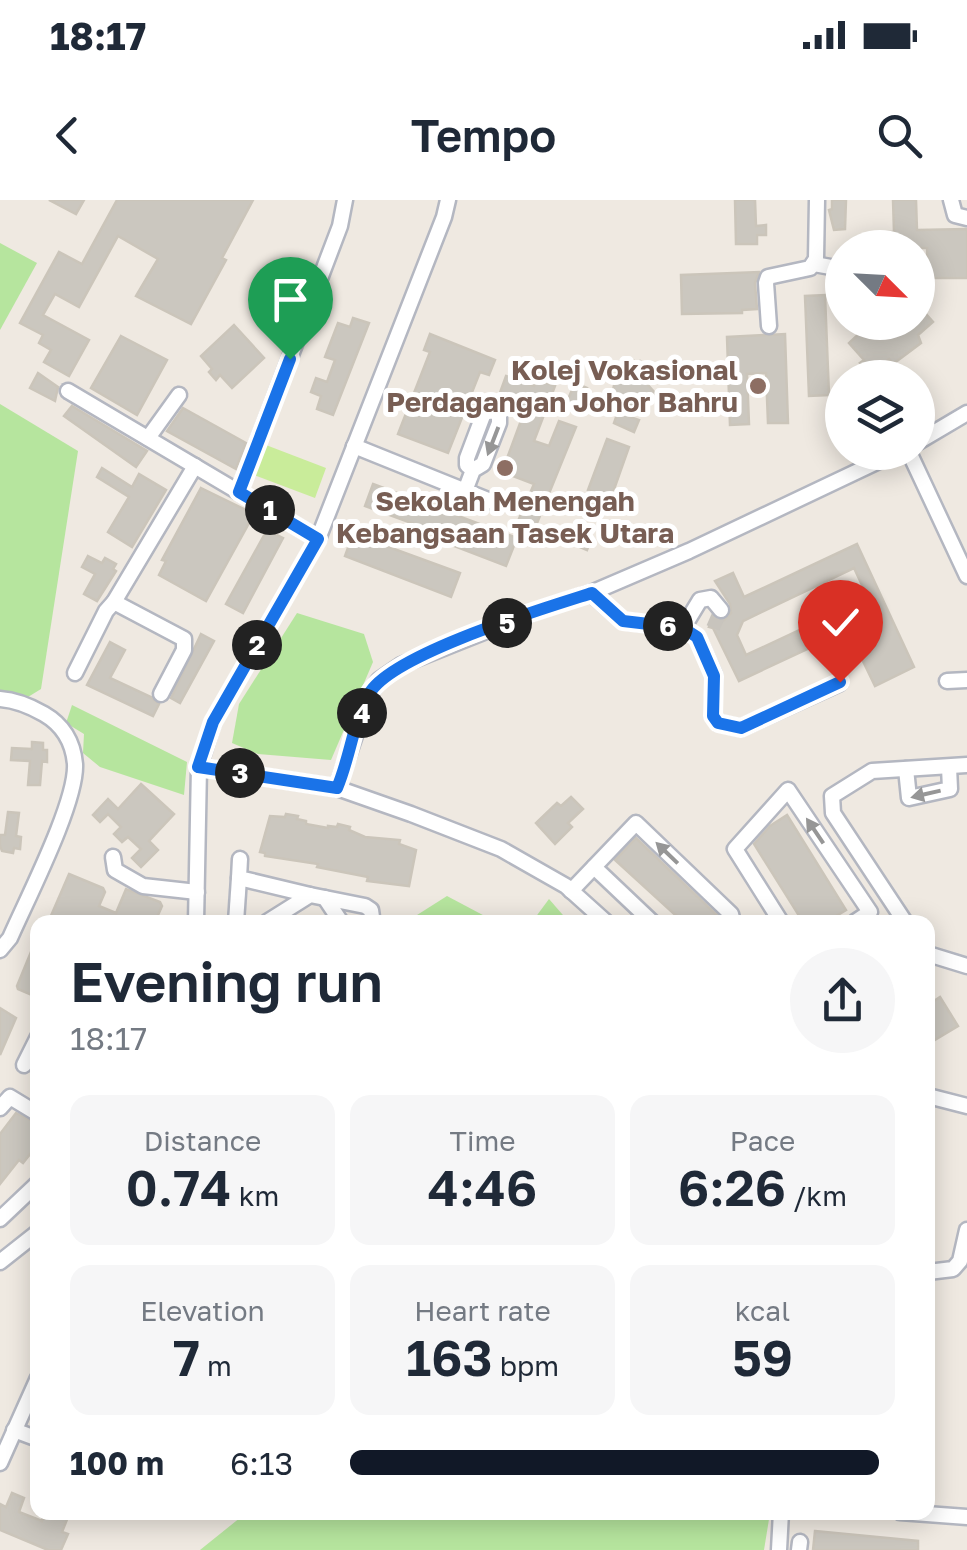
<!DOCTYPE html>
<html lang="en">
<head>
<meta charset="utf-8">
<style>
	body { margin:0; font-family:"Golos Text",sans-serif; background:#f6f6f7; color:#1f2937; height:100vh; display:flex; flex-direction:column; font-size:38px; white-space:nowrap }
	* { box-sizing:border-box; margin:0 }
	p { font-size:32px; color:#747a83 }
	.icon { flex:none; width:55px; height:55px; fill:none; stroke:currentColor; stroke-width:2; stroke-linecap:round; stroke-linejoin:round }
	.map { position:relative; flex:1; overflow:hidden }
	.side { position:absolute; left:30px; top:715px; width:905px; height:605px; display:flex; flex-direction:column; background:#fff; border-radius:20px; box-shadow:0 5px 25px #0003 }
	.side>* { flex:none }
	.needle { width:65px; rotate:114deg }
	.controls { position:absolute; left:825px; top:30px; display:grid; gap:20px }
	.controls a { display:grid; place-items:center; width:110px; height:110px; border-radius:50%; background:#fff; box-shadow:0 5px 25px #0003; font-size:50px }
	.pin { position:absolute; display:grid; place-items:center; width:85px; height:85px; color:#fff; margin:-102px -42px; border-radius:50% 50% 50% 0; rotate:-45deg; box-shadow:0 0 10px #0007 }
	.pin .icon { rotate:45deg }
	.km { position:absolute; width:50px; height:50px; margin:-25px; border-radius:50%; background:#222; color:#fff; font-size:28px; line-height:50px; text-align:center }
	.round { display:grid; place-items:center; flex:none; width:105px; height:105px; border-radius:52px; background:#f6f6f7 }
	.head { display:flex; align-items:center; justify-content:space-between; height:170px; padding:0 40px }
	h1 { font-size:55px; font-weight:600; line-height:75px }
	.stats { display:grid; grid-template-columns:repeat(3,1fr); gap:15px; height:170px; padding:10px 40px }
	.stats div { display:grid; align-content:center; border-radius:20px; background:#f6f6f7; text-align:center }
	.stats b { font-size:50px; font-weight:600 }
	.stats small { font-size:28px; font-weight:400 }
	.stats p { font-size:28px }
	ul { padding:0 40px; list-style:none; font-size:32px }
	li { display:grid; grid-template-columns:160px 120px 1fr; align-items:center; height:75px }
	li i { height:25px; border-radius:12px; background:#111827 }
	.status { display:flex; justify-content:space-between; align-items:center; height:70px; padding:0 50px; background:#fff; direction:ltr }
	.status svg { height:28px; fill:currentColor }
	header { display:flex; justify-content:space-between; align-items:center; height:130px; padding:0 40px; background:#fff; font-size:45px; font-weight:600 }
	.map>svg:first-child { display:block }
</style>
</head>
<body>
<div class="status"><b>18:17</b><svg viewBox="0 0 49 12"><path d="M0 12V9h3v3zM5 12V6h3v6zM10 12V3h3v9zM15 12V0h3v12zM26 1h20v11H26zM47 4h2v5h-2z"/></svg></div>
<header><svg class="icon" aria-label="back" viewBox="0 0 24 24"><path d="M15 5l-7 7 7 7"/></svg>Tempo<svg class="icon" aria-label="search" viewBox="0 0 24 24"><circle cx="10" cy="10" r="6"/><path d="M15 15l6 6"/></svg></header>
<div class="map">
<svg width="967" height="1350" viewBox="0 0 967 1350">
	<rect width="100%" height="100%" fill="#efe9e1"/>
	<g fill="#b6e59e">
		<polygon points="0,43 37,63 0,130"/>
		<polygon points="0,204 78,251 41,489 28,497 0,492"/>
		<polygon points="297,413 364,434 373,462 331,560 258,554 232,543 239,504"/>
		<polygon points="72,505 187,562 184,595 100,567 83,553 84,534 66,523"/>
		<polygon points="447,696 496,722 406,722"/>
		<polygon points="549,699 569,722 532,722"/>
		<polygon points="246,1313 246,1312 770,1313 764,1350 200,1350"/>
	</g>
	<polygon fill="#c9ec9a" points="266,245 326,268 315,298 254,275"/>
	<g fill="#cbc7bf" stroke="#cbc5ba" stroke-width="2.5" fill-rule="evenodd">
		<polygon points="49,0 84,0 76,14"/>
		<polygon points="117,0 253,0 222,58 226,60 191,124 136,96 158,59 118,36 79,107 55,94 43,115 89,140 69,176 44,162 51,150 39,143 43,135 20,123 59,52 82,64"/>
		<polygon points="735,0 755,0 756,26 766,25 766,35 757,35 757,44 736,44"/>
		<polygon points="832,0 846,0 845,29 834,30 829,10 832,9"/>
		<polygon points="893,0 916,0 917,30 967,29 967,78 928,78 927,48 895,48 894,41 886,41 886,32 894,32"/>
		<polygon points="759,72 755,83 757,109 742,110 742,113 682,114 681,75"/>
		<polygon points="825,95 829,195 809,196 805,96"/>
		<polygon points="918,105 933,122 918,135 921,143 893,164 889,159 872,175 860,163 864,160 849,143 863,130 856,122 918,122"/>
		<polygon points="353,118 369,123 333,215 317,209 321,196 311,192 316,178 327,182 335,160 325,157 338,123 350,127"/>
		<polygon points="234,125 264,158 232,188 220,175 216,180 209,172 212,169 201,156"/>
		<polygon points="430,134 495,160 489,175 480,172 448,253 398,234 430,152 424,150"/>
		<polygon points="785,134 788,223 768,223 766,173 747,174 749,224 730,225 727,137"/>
		<polygon points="121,136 167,160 137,215 91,188"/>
		<polygon points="634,161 637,164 640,161 651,173 654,180 648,185 655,193 630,217 639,220 634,232 614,223 622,200 613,191 614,185 629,171 626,168"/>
		<polygon points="38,173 58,187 55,201 30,188"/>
		<polygon points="506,176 534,186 537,179 555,186 534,241 549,246 559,221 576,227 535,328 518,321 534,284 502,272 522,218 509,213 497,201"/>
		<polygon points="575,183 587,188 579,209 566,204"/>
		<polygon points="72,206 147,251 136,267 64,216"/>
		<polygon points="183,208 246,243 236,269 167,231"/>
		<polygon points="607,239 629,247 611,298 588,290"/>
		<polygon points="102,268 132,287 139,274 166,290 132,347 108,332 129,297 97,277"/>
		<polygon points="373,284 517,338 506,366 444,342 447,336 365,306"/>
		<polygon points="201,288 254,314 206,401 159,375 166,361 162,360"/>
		<polygon points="267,330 283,338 243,413 226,404"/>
		<polygon points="571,331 591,339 587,350 566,341"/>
		<polygon points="353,334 460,373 451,397 345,356"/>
		<path d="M857 344 914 467 875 486 848 430 739 481 713 428 709 427 714 417 724 420 731 413 730 404 715 381 733 373 744 397ZM854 368 868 398 746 455 737 435 743 421Z"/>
		<polygon points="88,356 102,363 105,358 116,364 113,369 116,371 97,401 84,394 95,374 82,367"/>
		<polygon points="201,434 214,441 180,503 171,498"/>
		<polygon points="110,442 125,450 110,478 151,497 159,504 153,516 87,485"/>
		<polygon points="32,542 43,543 43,550 47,550 47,562 42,561 40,585 28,585 30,561 11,560 12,548 32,549"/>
		<polygon points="141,584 174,614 149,641 158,650 141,667 132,658 141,649 128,637 122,642 114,634 121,627 108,614 100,622 93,615 108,599 118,609"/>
		<polygon points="571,597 583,609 568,623 572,627 555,644 536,623 557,603 561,606"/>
		<polygon points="8,612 19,613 16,636 21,637 20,649 14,648 13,653 2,651 0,646 0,635 5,635"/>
		<polygon points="286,614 298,616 297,619 306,621 306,624 328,628 328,626 337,627 338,624 350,627 349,630 365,637 400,640 399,644 416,650 409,686 367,681 368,677 317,667 318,664 265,656 265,653 260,652 270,616 285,617"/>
		<polygon points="787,615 846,710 826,722 803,722 754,644 770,626"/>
		<polygon points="636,638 720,718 716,722 683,722 615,660"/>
		<polygon points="69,674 103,688 105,692 99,706 116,713 126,689 160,702 162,706 155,722 60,722 50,718"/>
		<polygon points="31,752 38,755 38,788 34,796 18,789 17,786"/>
		<polygon points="940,797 958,826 928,844 928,805"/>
		<polygon points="0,808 16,818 0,855"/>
		<polygon points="16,913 38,924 38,944 23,963 19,960 0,984 0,934"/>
		<polygon points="12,1293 24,1298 19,1312 42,1321 45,1312 70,1312 62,1332 68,1334 61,1350 48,1350 0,1330 0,1304 6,1307"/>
		<polygon points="815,1331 918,1341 918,1350 813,1350"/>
	</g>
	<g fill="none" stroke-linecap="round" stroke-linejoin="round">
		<polyline stroke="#c8c4bd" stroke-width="14" stroke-dasharray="14 7" stroke-linecap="butt" points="713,428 721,410"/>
		<g stroke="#b4b7c1" stroke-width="19">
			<g id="minor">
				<polyline points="951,0 955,15 967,18"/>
				<polyline points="814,64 842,69"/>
				<polyline points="769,126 766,83 768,77 810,68 816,59 817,0"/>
				<polyline points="68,191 318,339"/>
				<polyline points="148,238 179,195"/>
				<polyline points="918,242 967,213"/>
				<polyline points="354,246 498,304"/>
				<polyline points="909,252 967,376"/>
				<polyline points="465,291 473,270 483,264 499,223 499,216 494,211 484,213 467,258 467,265 473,270"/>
				<polyline points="239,292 340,26 345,0"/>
				<polyline points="591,393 623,421 683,428 697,437 714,475 713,516 718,523 741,528 840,483"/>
				<polyline points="114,402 195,266"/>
				<polyline points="683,428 700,400 711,398 721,410"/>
				<polyline points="75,473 106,411 114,402 184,439 184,450 161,494"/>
				<polyline points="947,481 967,480"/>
				<path d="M0 499C15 500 30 506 44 514 63 525 73 541 75 564 77 602 27 699 10 738L0 750"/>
				<polyline points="199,567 337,588 411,614 501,649 566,686 606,722"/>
				<polyline points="906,569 909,598 950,589 949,567"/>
				<polyline points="337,588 369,495 379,480 401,465 539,410 591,393 689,351 898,252"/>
				<polyline points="113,657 115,670 143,686 197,692"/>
				<polyline points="240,659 239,678 310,695"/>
				<polyline points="594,667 652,722"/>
				<polyline points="571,691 636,623 731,714 733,722"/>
				<polyline points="325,698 341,722"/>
				<polyline points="196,722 199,567 213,522 318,339 444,17 448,0"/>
				<polyline points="236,722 239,678"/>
				<polyline points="267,722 310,695 365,706 371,710 372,717 368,722"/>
				<polyline points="781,722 735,649 788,590 870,712 855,722"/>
				<polyline points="905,722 833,613 832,596 872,571 967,565"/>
				<polyline points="928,754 967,766"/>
				<polyline points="24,865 38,837"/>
				<polyline points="928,896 967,906"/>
				<polyline points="0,908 10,897 38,914"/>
				<polyline points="0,1019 38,983"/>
				<polyline points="0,1062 38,1032"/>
				<polyline points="928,1072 953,1069 960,1061 967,1030"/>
				<polyline points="14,1230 38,1239"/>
				<polyline points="0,1263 38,1178"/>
				<polyline points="900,1312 967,1317"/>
				<polyline points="779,1350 781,1312"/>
				<polyline points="799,1350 800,1342"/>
			</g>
		</g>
		<use href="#minor" stroke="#fff" stroke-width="14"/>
	</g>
	<defs><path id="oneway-solid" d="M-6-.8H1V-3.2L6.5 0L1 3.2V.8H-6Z" transform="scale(2.5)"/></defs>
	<g fill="#969696">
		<use href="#oneway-solid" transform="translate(493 241) rotate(111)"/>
		<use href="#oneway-solid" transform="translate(926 594) rotate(167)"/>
		<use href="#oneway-solid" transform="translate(815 631) rotate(-124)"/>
		<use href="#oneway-solid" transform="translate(667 653) rotate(-136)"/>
	</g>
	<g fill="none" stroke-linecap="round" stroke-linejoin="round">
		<g stroke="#fff" stroke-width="20">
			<path id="route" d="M290 159 239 292 318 339 213 522 198 567 337 588C350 558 353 522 369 494 391 454 545 408 592 393L623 421 683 428 697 437 714 476 713 516 718 523 741 528 840 482"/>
		</g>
		<use href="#route" stroke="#1a73e8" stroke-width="12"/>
	</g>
	<g fill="#8d6e63" stroke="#fff" stroke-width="4">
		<circle cx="758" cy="186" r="10"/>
		<circle cx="505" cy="268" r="10"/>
	</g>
	<g text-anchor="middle" stroke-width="10" stroke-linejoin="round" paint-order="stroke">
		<g font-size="28" font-weight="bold" fill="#785e54" stroke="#fff" text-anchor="end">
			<text x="738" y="180">Kolej Vokasional<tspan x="738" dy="32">Perdagangan Johor Bahru</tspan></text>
			<text x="505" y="311" text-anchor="middle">Sekolah Menengah<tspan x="505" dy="32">Kebangsaan Tasek Utara</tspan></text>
		</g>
	</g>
</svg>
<div class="controls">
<a><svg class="needle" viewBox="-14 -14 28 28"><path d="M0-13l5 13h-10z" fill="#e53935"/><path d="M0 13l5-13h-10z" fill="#747a83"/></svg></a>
<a><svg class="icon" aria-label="layers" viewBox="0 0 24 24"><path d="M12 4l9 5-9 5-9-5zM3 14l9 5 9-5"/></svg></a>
</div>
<div class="pin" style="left:290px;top:159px;background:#1e9e55"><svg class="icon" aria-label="arrive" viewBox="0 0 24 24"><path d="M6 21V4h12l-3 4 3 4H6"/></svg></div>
<div class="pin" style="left:840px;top:482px;background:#d93025"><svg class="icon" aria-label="check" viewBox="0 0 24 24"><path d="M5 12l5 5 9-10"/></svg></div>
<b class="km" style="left:270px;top:310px">1</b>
<b class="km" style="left:257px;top:445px">2</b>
<b class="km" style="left:240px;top:573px">3</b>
<b class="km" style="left:362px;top:513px">4</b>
<b class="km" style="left:507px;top:423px">5</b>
<b class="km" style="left:668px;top:426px">6</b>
<section class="side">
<div class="head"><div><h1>Evening run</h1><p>18:17</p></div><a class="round"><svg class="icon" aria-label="share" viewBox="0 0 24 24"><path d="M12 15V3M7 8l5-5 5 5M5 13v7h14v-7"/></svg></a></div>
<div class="stats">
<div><p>Distance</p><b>0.74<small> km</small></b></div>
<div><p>Time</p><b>4:46</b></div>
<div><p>Pace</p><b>6:26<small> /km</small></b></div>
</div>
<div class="stats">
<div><p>Elevation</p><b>7<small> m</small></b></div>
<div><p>Heart rate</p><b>163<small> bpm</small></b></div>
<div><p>kcal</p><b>59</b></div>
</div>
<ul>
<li><b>100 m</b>6:13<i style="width:97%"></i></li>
</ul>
</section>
</div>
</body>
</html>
